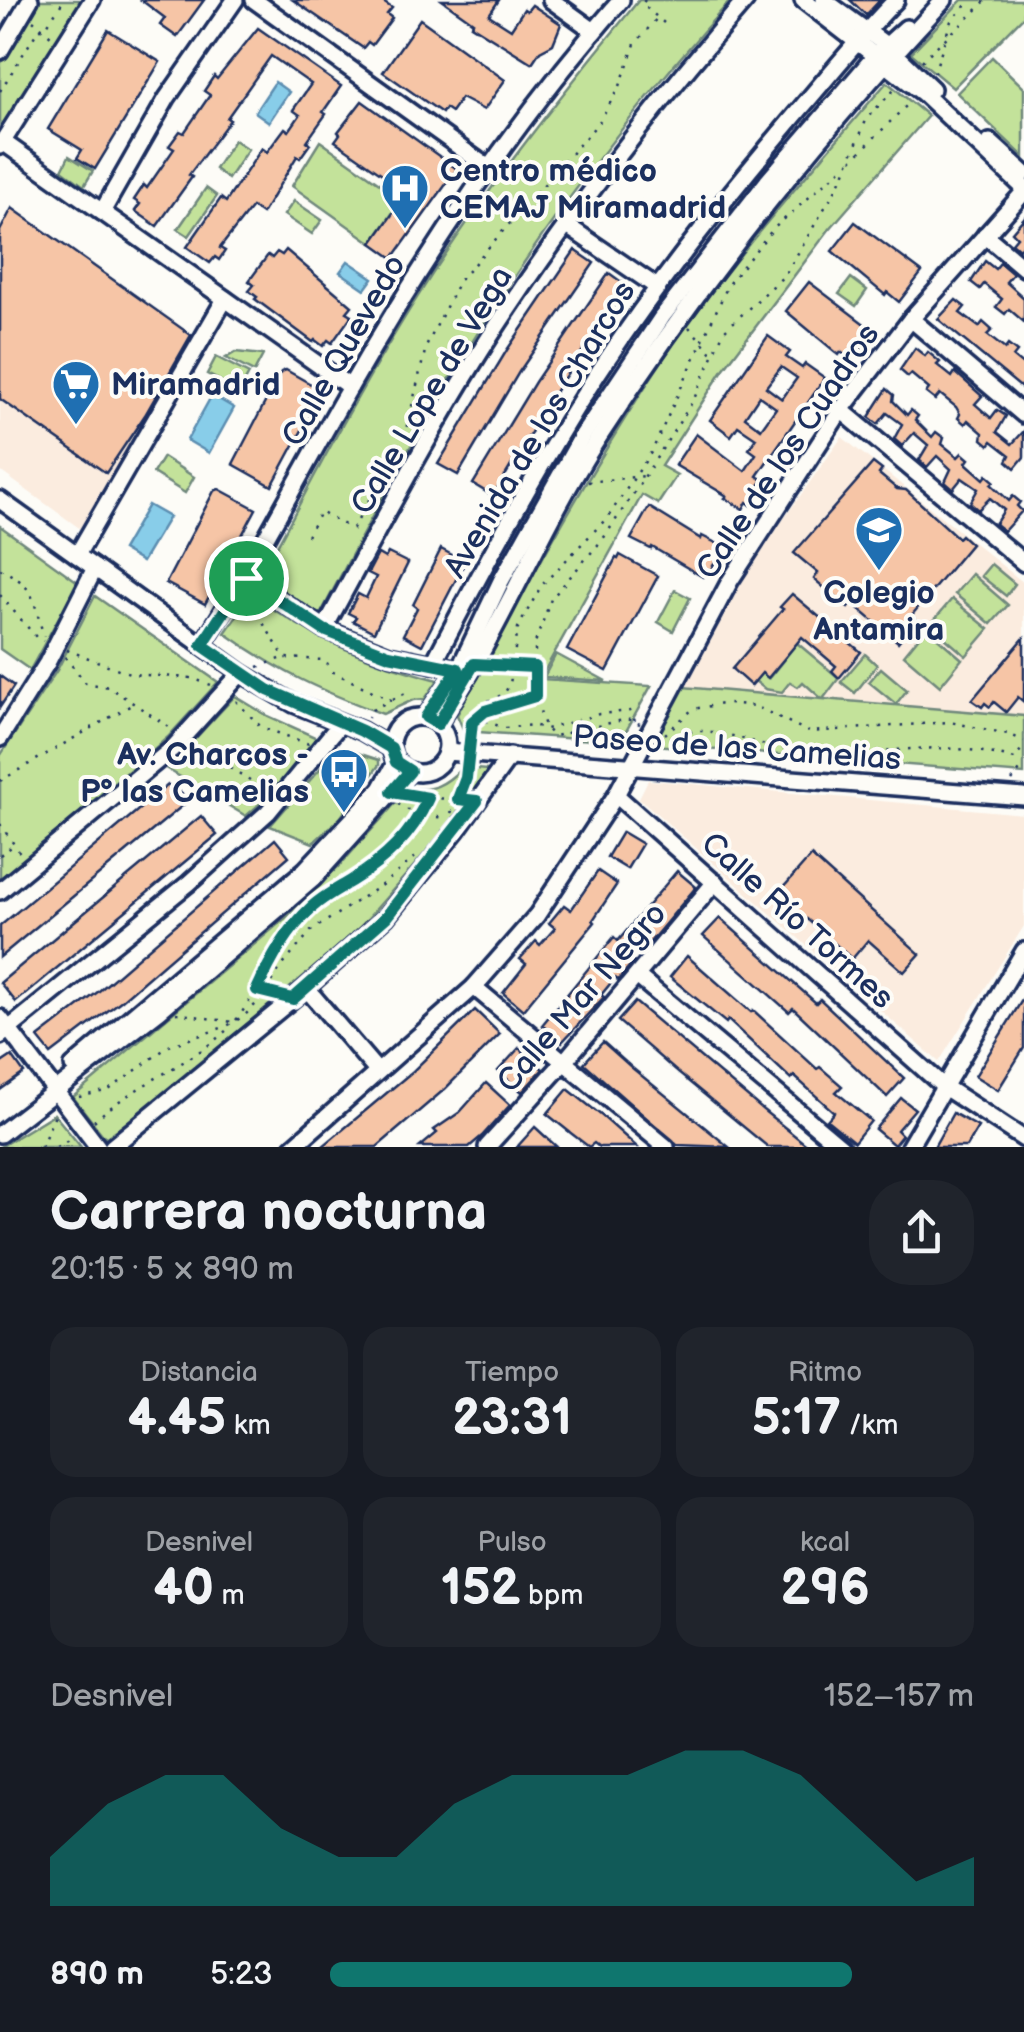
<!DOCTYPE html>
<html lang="es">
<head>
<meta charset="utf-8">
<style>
	body { margin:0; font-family:"Balsamiq Sans",sans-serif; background:#20242c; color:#f1f3f6; height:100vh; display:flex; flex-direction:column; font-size:38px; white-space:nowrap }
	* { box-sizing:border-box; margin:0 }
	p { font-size:32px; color:#9ea1a6 }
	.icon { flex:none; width:55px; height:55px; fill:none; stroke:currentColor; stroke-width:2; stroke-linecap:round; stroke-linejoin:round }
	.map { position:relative; height:1147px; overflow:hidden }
	.details { display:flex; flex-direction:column; background:#171b24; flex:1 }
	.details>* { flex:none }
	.pin { position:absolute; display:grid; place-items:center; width:85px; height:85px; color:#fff; margin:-42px; border:5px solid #fff; border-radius:50%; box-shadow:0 2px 10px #0007 }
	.round { display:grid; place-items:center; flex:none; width:105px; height:105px; border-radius:40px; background:#20242c }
	.headline { display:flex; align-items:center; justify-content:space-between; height:170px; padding:0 50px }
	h1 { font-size:55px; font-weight:700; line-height:75px }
	.metrics { display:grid; grid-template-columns:repeat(3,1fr); gap:15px; height:170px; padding:10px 50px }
	.metrics div { display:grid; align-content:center; border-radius:25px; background:#20242c; text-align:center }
	.metrics b { font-size:50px; font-weight:700 }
	.metrics small { font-size:28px; font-weight:400 }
	.metrics p { font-size:28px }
	.chart { height:280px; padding:20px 50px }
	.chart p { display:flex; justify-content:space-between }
	.chart svg { width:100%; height:180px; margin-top:10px; fill:#0f766e; opacity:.7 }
	ul { padding:0 50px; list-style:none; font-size:32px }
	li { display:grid; grid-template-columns:160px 120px 1fr; align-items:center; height:75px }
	li i { height:25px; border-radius:12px; background:#0f766e }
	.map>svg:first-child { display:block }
</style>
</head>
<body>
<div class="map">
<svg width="1024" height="1147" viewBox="0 0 1024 1147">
	<rect width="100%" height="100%" fill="#fdfcf7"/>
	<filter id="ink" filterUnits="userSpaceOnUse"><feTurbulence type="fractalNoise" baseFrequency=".01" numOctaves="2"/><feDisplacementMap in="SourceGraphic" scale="20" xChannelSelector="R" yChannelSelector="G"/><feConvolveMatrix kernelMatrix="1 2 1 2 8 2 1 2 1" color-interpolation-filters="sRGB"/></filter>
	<g filter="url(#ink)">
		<g fill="#fbecdf">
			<polygon points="0,251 177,383 89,535 0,471"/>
			<polygon points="842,437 1024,583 1024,716 683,687 753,562"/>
			<polygon points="648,780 1024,814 1024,926 939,1062 639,798"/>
		</g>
		<g fill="#c3e29a" stroke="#6f887c" stroke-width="2.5">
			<polygon points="38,0 85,0 0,135 0,63"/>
			<path d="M639 0H731C639 102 554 212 481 328 422 421 371 518 320 615L261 576C310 484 358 392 413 304 480 197 559 97 639 0Z"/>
			<polygon points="962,0 1024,0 1024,16 953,88 911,53"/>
			<polygon points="992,57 1024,88 1024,157 957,93"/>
			<path d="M887 82 928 116 828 231 723 370 661 466 677 475 658 504 642 495 540 679 651 686 620 742 464 731 457 715C519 599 582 483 654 373 722 269 806 176 887 82Z"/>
			<polygon points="234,140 248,149 228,179 215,169"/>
			<polygon points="320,141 402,199 372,243 292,186"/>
			<polygon points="69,156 93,171 84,186 62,170"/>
			<polygon points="206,188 217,196 189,236 178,229"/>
			<polygon points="294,201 322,220 312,234 284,215"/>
			<polygon points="851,278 867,290 856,306 839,294"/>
			<polygon points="236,352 263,355 254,372 226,358"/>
			<polygon points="216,357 249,374 240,391 207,374"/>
			<polygon points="163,457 194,477 185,493 153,473"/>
			<polygon points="0,526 78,582 30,670 0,649"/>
			<polygon points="991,564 1015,584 1006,596 981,576"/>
			<polygon points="972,574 1008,605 991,624 955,594"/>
			<polygon points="675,590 690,598 673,631 658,622"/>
			<path d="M252 594C313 640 365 660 438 680L425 699 413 700 383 714C321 691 279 672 225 633Z"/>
			<polygon points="95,596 218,682 168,737 0,881 0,756 57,670"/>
			<polygon points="952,599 989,629 966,656 930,625"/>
			<polygon points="926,628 962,659 940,686 904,655"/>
			<polygon points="797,643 839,678 823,699 1024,716 1024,774 653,745 683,687 822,699 803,682 798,687 790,682 782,692 765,689 755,681 762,673 769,678"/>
			<polygon points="556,654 606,681 544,677"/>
			<polygon points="865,654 877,665 855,693 841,682"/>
			<polygon points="881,668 907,690 896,704 869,682"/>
			<polygon points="235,696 268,716 317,738 270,795 246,816 167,769"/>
			<polygon points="339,747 379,760 379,765 340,818 313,843 270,826"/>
			<path d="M462 768 488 770 441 835 355 933 141 1113 105 1138 73 1097 289 915 343 862 409 788C432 792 445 785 462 768Z"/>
			<polygon points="54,1114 81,1147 0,1147"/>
		</g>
		<g fill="#88cde9" stroke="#5c8eb1" stroke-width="2.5">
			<polygon points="275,82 289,92 269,122 255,112"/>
			<polygon points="348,261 373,278 365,289 340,272"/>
			<polygon points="212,395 234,408 209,453 187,440"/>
			<polygon points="148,505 169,517 142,562 122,550"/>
		</g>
		<g fill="#f6c5a6" stroke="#1b2f5e" stroke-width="2.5" fill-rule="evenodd">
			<polygon points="141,0 204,0 177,37 160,25 165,18"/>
			<polygon points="293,0 380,0 392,8 387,14 392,18 372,45 368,42 363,48"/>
			<polygon points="442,0 499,0 489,15 511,29 524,9 527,11 532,5 561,24 553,44 540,51 532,63 471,25 473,22"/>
			<polygon points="850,0 880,0 866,15"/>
			<polygon points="420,19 505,80 484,110 461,98 451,112 445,108 442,113 383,72"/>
			<polygon points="258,28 341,86 323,112 326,114 307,141 310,144 300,158 297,156 262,214 252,207 220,248 225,251 219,260 215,257 210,263 187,247 221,198 226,202 262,148 267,152 285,128 289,131 300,115 293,110 311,84 271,56 227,118 230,120 189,175 192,177 157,226 135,211 140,204 134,200 144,185 147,188 174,149 169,146 180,131 184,133 210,95 204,91 214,76 217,79"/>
			<polygon points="108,30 160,62 95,169 77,158 82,150 48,129"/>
			<polygon points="362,101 457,169 393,258 372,243 408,192 335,141 340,134 338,132"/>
			<polygon points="12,208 191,335 145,415 106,473 0,399 0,231"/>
			<polygon points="1024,218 1024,243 1019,249 1012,243 1017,237 1012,232"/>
			<polygon points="855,222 922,272 899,302 887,292 885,295 832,251"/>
			<polygon points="286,250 352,306 347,312 352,315 332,343 328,340 323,346 315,340 313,342 255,299 257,297 249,291 254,285 249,281 268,255 272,258 277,252 282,255"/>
			<polygon points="575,250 594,263 519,372 458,475 438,464 507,350"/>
			<polygon points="985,261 995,269 1000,263 1013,274 1006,282 1024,298 1024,322 1009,309 1005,314 996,307 1002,299 984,284 980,289 971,282"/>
			<polygon points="609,273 627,286 560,384 493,496 473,484 535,382"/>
			<polygon points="809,282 875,332 853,362 841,352 839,355 786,311"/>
			<polygon points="956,300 965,307 960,313 979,327 983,322 992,330 987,335 1005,349 1008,345 1017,352 1013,357 1024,366 1024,390 938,319"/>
			<path d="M768 336 790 352 786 357 802 368 805 364 825 378 757 476 763 480 758 487 761 489 751 505 747 502 743 509 725 498 727 496 675 465 696 434 745 471 756 454 749 449 756 438 738 426 731 436 710 420ZM781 367 797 378 782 399 766 387ZM759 396 776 408 761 429 745 417Z"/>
			<polygon points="915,348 925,356 928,352 940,362 937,365 952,377 955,372 982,396 975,404 991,418 997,410 1006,416 997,432 1012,444 1024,431 1024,457 1015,468 1007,461 1010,455 992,441 989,445 982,439 983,433 968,420 965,424 958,418 960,414 956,407 940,394 935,400 926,393 929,389 911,374 908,377 900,370"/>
			<polygon points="286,370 323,391 272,486 233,464 281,372"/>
			<polygon points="887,389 894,395 893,401 907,415 911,410 918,416 915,420 932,437 936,432 944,438 942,444 958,457 962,453 969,459 966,463 984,479 987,475 994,481 991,484 1009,501 1013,496 1020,502 1017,506 1022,511 1004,531 995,524 1004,510 990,498 978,510 970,503 978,489 962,478 953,489 945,482 951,469 937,456 927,467 919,460 928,445 914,433 902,446 894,439 902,424 887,413 878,424 869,417"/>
			<polygon points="873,463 882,470 879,474 897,489 906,490 958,538 961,535 971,544 911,616 916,620 898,642 852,603 848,608 814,579 818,573 794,553"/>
			<polygon points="219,489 256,509 205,604 166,583 214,491"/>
			<polygon points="649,507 701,539 702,536 720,545 716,553 719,555 710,571 707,569 703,577 652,547 651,549 631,539"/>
			<polygon points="441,549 465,562 422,645 403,635 417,608 413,605"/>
			<polygon points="388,553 408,563 374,632 353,621 356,617 348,613 358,594 366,598 376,577 368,573 378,554 385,558"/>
			<polygon points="620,555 658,576 607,671 567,650 616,558 618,559"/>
			<polygon points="792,594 861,652 839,678 832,671 836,666 802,637 768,678 762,673 751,686 732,669 783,609 780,607"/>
			<polygon points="1024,638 1024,702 1018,697 1006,712 994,702 990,707 985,703 982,707 972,700"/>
			<polygon points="0,676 14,686 0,707"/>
			<polygon points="168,785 178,789 188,801 0,957 0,926"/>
			<polygon points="201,816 217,835 16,1002 0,983"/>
			<polygon points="622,832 642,844 627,869 607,857"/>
			<polygon points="275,839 289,856 122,1000 51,1054 38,1038 99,991"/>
			<polygon points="811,856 920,954 904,972 868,940 852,959 807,919 804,923 775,897"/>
			<polygon points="598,871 617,884 593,920 595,922 523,1010 503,993 526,964 520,959 536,941 540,945 555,928 549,923 564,905 571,910"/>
			<polygon points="677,871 696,887 645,948 642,945 630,959 633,962 618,980 615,978 601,995 604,997 562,1042 542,1025 614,937 618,941"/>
			<polygon points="720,918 816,1003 820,999 904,1078 887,1097 793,1008 789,1012 703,936"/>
			<polygon points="687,956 751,1012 753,1010 817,1069 820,1067 842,1086 836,1092 871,1121 854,1142 827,1120 834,1112 794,1076 791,1079 728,1020 726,1023 670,977"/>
			<polygon points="1024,997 1024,1048 998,1090 975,1076"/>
			<polygon points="635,1002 763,1110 809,1147 768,1147 677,1072 618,1021"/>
			<polygon points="475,1010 500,1034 445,1089 377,1147 322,1147 413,1071"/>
			<polygon points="603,1042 631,1067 729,1147 677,1145 584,1063"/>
			<polygon points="519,1048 543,1069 522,1092 498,1071"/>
			<polygon points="12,1056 24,1073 0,1090 0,1064"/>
			<polygon points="486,1083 510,1105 482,1136 469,1147 420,1147 437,1133 434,1130 460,1112"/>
			<polygon points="568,1089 602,1116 637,1147 599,1147 594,1143 589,1147 572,1134 547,1114"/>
			<polygon points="901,1098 915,1109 897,1130 902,1135 894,1145 875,1129"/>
			<polygon points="953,1113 978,1127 966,1147 934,1147"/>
			<polygon points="535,1127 548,1139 557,1147 517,1147"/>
		</g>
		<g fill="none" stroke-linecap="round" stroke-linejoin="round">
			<g stroke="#1b2f5e" stroke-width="22">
				<g id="minor">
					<polyline points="254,0 490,169"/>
					<polyline points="551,0 594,31"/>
					<polyline points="803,0 923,93 1024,188"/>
					<polyline points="824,0 886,45 932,89"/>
					<polyline points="0,51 30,0"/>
					<polyline points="3,142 350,387"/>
					<polyline points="990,142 1024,173"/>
					<polyline points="0,146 92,0"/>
					<polyline points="102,212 167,98 235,0"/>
					<polyline points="566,225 657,287"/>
					<polyline points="985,235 1024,268"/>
					<polyline points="911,319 1024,415"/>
					<polyline points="841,410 1024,563"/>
					<polyline points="0,500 241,673 294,704 362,731 391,748"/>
					<polyline points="77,555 225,299"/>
					<polyline points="246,578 324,629 389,655 459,669"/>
					<path d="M324 629C377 532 429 432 489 338 566 219 653 107 746 0"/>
					<path d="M202 645C256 561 300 473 350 387 428 251 518 117 621 0"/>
					<path d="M433 664C484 565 537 467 598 373 659 280 729 193 801 108 832 72 862 34 896 0"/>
					<circle cx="419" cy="745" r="28"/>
					<polyline points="426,717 459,669 501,581 581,438 662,317 767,182 875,56 906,28"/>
					<path d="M438 724C448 707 460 690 470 673 515 596 549 514 597 440 699 282 816 136 944 0"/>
					<polyline points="0,738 47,663 95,568"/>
					<polyline points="446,752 1024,797"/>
					<polyline points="616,795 943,1086 1024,1139"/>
					<polyline points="0,891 173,748 241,673"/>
					<polyline points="637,976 841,1147"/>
					<polyline points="474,987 666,1147"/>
					<polyline points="306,988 377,1071"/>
					<polyline points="0,1018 98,1147"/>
					<polyline points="0,1036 189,883 268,812 340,724"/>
					<polyline points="73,1066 305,870 381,789 396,762"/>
					<polyline points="0,1134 160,1010 313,879 410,771"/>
					<polyline points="112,1147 306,988 386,917 456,831 510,756"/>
					<polyline points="293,1147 474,987 537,915 616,795 730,581 841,410 911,319 1024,192"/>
					<polyline points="487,1147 564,1062 715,882"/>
					<polyline points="909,1147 1024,951"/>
				</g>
			</g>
			<g stroke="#1b2f5e" stroke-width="2.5" stroke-dasharray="2.5 8" stroke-linecap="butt">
				<polyline points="645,0 642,4 664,23"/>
				<polyline points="33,20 53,38"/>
				<path d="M922 61C942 39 966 23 986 0"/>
				<polyline points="934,73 951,21 971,0"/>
				<polyline points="0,91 37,32 47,25 64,0"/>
				<polyline points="852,160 910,102"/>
				<polyline points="689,327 714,355"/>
				<polyline points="588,482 644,476"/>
				<polyline points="353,529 396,451 408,423 426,347 459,281 599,122 620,86 635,44 658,17"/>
				<polyline points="307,536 320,512 360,533"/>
				<path d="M0 569C38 587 32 601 44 636"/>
				<polyline points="0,595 36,637 43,641"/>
				<polyline points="240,606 255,610 285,658 325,660 333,672 391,700 372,710 368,718"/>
				<polyline points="67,650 132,674 191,678 214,686"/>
				<polyline points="65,657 86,683 109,687 172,729"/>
				<polyline points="258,667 283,658"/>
				<polyline points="491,667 533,667"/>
				<polyline points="393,699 408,692"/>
				<polyline points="236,701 261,727 309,744"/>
				<polyline points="635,721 630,711 599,714 546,729 533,725 504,728 481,719 478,711 481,704 504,694 510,684 518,628 541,586 608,517 652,451 729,283 773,229 846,165"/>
				<polyline points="640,724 627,719 554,736 546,729 535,696 535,643 551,599 603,539 634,493 693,401 724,331 785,275 843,177 867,118 896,88"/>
				<polyline points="665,734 693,709 728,703 755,706 809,732 950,722 1008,734 1024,741"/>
				<path d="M659 738C673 740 683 732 696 731 728 730 755 746 786 748 806 749 827 752 847 752 913 751 948 741 1015 759L1024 745"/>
				<path d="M470 742C475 704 501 706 533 696"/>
				<polyline points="194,746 268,791"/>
				<polyline points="334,756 368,780"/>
				<polyline points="0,781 133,704"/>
				<polyline points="1012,781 1024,764"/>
				<polyline points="430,798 457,799"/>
				<polyline points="398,804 417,815 446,818"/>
				<polyline points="451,813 463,790 467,770"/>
				<polyline points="0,824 22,856"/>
				<polyline points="0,855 14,845"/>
				<polyline points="176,1013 232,1022"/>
				<path d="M236 1020C261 989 273 951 299 920 342 870 397 870 428 798L406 795"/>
				<polyline points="79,1097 109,1090 169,1046 227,1026 244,1016 264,996 279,970 311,931 383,884 418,855"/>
				<path d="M94 1121C136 1083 191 1065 231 1026"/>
				<polyline points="41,1147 56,1112"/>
				<polyline points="56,1147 72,1138"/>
			</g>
			<use href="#minor" stroke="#fdfcf7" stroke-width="15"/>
		</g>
	</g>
	<g fill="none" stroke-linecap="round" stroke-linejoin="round" filter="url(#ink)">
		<g stroke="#fff" stroke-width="20">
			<path id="route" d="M246 578 324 630 389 655 458 669 426 717 438 724 474 664 535 667V696L485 711 472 722 466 778 458 799 477 801 386 917 293 999 257 990C271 959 287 930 312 907 324 896 338 889 351 881 385 860 412 835 428 798L392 792 410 771 396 762 391 748 362 731 268 690 202 645Z"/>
		</g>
		<use href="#route" stroke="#0f766e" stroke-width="12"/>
	</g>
	<defs>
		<g id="hospital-pin" transform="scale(2.5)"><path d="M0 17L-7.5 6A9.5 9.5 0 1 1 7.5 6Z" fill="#1f6fb2" stroke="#fdfcf7"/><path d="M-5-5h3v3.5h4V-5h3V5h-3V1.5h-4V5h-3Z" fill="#fff"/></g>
		<g id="supermarket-pin" transform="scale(2.5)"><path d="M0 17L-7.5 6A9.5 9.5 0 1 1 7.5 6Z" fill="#1f6fb2" stroke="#fdfcf7"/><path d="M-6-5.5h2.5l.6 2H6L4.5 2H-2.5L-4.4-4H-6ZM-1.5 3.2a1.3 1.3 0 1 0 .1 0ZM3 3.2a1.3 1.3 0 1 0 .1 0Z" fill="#fff"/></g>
		<g id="school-pin" transform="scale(2.5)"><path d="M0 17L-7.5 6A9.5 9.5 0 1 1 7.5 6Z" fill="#1f6fb2" stroke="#fdfcf7"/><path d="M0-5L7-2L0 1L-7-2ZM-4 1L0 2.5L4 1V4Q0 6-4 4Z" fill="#fff"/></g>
		<g id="bus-pin" transform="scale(2.5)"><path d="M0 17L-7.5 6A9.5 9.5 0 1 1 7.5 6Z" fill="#1f6fb2" stroke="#fdfcf7"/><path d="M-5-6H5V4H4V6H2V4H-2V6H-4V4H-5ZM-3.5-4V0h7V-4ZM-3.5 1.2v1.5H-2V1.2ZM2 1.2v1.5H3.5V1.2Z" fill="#fff"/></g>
	</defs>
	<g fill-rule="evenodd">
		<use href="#hospital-pin" x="405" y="188"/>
		<use href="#supermarket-pin" x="76" y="384"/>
		<use href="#school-pin" x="879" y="530"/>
		<use href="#bus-pin" x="344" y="772"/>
	</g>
	<g text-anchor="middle" stroke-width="8" stroke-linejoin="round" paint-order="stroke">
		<g font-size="32" font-weight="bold" fill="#1b2f5e" stroke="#fdfcf7" text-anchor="start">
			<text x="440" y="181">Centro médico<tspan x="440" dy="37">CEMAJ Miramadrid</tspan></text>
			<text x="111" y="395">Miramadrid</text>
			<text x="879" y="603" text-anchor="middle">Colegio<tspan x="879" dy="37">Antamira</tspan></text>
			<text x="309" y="765" text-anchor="end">Av. Charcos -<tspan x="309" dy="37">Pº las Camelias</tspan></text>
		</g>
		<g font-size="32" fill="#1b2f5e" stroke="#fdfcf7">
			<text transform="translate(343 350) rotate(-60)" y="11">Calle Quevedo</text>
			<text transform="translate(431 390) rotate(-59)" y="11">Calle Lope de Vega</text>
			<text transform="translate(539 429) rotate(-59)" y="11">Avenida de los Charcos</text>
			<text transform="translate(787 451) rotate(-56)" y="11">Calle de los Cuadros</text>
			<text transform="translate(737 747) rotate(4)" y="11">Paseo de las Camelias</text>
			<text transform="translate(798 920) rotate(42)" y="11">Calle Río Tormes</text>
			<text transform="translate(581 997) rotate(-49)" y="11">Calle Mar Negro</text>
		</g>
	</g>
</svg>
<div class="pin" style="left:246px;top:578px;background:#1e9e55"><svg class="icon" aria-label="arrive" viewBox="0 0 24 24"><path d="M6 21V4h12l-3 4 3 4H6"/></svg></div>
</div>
<section class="details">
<div class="headline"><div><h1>Carrera nocturna</h1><p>20:15 · 5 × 890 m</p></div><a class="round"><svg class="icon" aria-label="share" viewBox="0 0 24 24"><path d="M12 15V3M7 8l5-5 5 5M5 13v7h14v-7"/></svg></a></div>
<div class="metrics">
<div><p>Distancia</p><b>4.45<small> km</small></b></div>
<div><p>Tiempo</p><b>23:31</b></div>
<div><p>Ritmo</p><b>5:17<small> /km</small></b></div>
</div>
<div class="metrics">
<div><p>Desnivel</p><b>40<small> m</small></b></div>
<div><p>Pulso</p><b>152<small> bpm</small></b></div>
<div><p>kcal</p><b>296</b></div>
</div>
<div class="chart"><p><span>Desnivel</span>152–157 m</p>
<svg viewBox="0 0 160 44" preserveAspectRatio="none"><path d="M0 44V32L10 19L20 12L30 12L40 25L50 32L60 32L70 19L80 12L90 12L100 12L110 6L120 6L130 12L140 25L150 38L160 32V44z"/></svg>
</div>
<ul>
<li><b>890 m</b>5:23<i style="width:81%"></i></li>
</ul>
</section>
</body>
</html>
